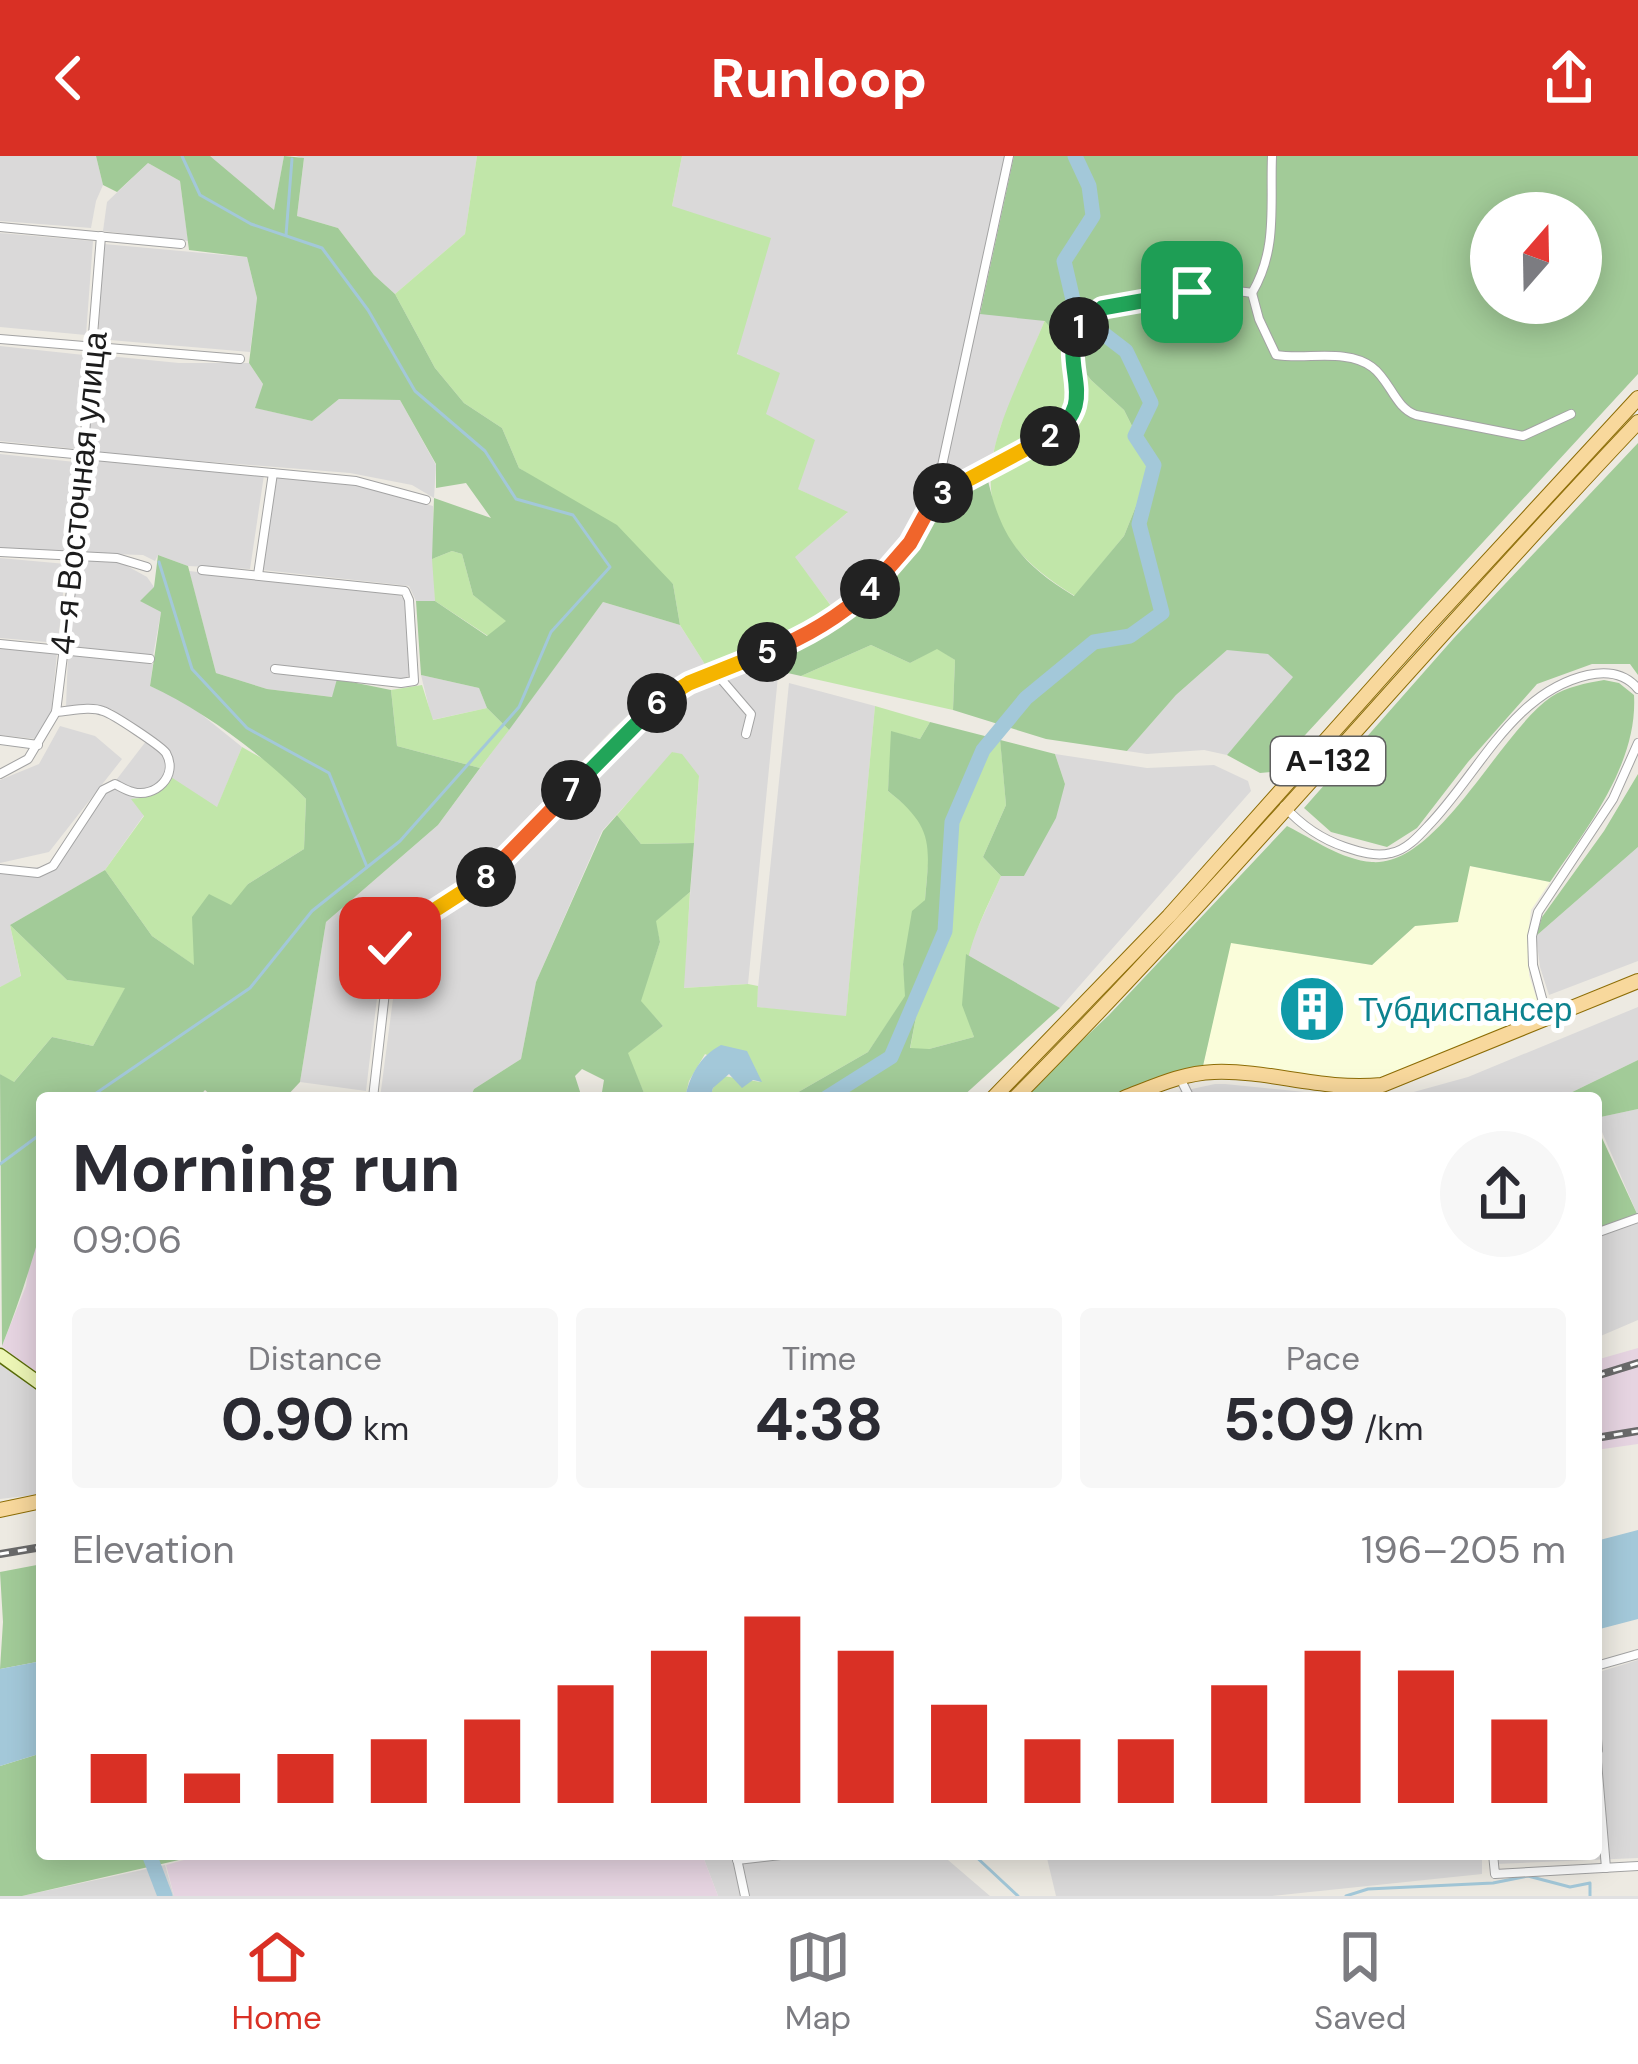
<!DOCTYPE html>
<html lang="en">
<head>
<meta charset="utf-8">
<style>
	body { margin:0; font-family:"DM Sans",sans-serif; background:#f7f7f7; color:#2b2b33; height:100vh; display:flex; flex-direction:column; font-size:45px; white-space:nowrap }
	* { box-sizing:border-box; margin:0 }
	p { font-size:39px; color:#7c7c81 }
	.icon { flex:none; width:66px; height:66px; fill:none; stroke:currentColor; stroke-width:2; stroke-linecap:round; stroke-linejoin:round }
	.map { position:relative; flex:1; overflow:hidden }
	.sheet { position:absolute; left:36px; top:936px; width:1566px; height:768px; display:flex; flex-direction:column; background:#fff; border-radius:12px; box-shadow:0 6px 30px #0003 }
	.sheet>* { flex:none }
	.needle { width:78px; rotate:20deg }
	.buttons { position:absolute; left:1470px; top:36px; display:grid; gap:24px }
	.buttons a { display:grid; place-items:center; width:132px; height:132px; border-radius:50%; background:#fff; box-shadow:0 6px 30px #0003; font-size:60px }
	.pin { position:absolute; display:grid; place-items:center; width:102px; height:102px; color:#fff; margin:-51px; border-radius:24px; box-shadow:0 6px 18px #0006 }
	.km { position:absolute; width:60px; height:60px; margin:-30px; border-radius:50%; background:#222; color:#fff; font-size:33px; line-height:60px; text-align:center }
	.round { display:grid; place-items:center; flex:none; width:126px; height:126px; border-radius:63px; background:#f7f7f7 }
	.overview { display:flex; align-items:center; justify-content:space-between; height:204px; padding:0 36px }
	h1 { font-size:66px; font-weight:700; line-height:90px }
	.metrics { display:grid; grid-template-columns:repeat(3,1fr); gap:18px; height:204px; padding:12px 36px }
	.metrics div { display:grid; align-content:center; border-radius:12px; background:#f7f7f7; text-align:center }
	.metrics b { font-size:60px; font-weight:700 }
	.metrics small { font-size:33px; font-weight:400 }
	.metrics p { font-size:33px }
	.chart { height:336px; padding:24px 36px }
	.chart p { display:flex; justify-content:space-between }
	.chart svg { width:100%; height:216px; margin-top:12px; stroke:#d93025; stroke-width:6 }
	header { display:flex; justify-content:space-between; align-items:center; height:156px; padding:0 36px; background:#d93025; color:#fff; font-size:54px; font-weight:700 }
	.dock { display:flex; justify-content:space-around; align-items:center; height:168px; border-top:3px solid #e1e1e2; background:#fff; font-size:33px; color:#7c7c81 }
	.dock a { display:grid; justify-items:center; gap:6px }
	.dock .current { color:#d93025 }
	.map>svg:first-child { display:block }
</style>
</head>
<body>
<header><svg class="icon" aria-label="back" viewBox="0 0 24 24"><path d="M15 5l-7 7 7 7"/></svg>Runloop<svg class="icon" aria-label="share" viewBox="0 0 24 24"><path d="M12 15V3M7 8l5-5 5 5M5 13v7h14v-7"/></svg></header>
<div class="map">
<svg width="1638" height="1740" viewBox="0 0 1638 1740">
	<rect width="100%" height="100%" fill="#edeae2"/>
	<g fill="#dad9d9">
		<polygon points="0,0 96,0 103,29 96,45 91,72 0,65"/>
		<polygon points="210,0 284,0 274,55 210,1"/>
		<polygon points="296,0 477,0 465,78 395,138 374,119 338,72 297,60 304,3"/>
		<polygon points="682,0 1014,0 980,157 1045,164 1000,272 987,320 936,348 911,391 877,433 842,464 794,401 847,357 798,333 672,50"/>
		<polygon points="148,7 180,25 188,85 103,75 107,46"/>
		<polygon points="0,77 93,85 86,179 0,171"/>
		<polygon points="104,88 247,101 257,142 250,196 98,183"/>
		<polygon points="0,190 84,199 77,293 0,285"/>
		<polygon points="98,199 179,207 249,207 263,228 256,252 312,265 339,243 400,244 436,309 434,342 412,329 350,317 87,296"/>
		<polygon points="0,298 75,306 66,398 0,392"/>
		<polygon points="87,303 264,319 250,413 188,410 158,399 155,405 143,399 77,397"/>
		<polygon points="276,320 355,329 433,350 435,445 416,445 409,430 263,414"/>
		<polygon points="0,402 66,408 58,487 0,482"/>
		<polygon points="85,402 118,405 147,421 154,431 161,456 153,500 69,490 77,404"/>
		<polygon points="189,415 400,439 405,445 412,516 405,523 339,517 333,541 267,533 216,517"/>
		<polygon points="603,446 680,469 706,510 638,551 614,572 468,724 385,774 366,935 300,926 326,766 438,669"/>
		<polygon points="0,492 57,497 51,559 36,583 0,579"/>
		<polygon points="1228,493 1269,498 1294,520 1227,599 1204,594 1147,598 1127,595 1176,539"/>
		<polygon points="68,498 153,508 150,530 186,546 242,591 217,652 172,622 165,633 151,641 132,643 144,659 105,714 10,769 21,821 0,831 0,715 50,710 147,584 112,553 66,551"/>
		<polygon points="749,510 778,520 748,828 683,832 699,621 673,596 602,675 536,826 521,903 474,933 470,942 380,942 401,782 473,735 664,543"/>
		<polygon points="421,519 479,532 487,552 432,564"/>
		<polygon points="789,527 875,550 846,861 756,851"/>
		<polygon points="60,570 95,580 122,603 49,696 0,707 0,624 39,608"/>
		<polygon points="1055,598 1147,612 1214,609 1248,625 1251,635 1060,852 966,798 1001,720 1024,720 1065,628"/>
		<polygon points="1638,691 1638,805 1549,839 1540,811 1536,780"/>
		<polygon points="1638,851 1638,904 1560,942 1392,942 1468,921"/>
		<polygon points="1215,928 1225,928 1364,942 1150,942"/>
		<polygon points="1638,953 1638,1060 1596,962"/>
		<polygon points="1638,1066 1638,1164 1596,1182 1596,1080"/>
		<polygon points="0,1201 42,1234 42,1338 0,1343"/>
		<polygon points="1638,1504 1638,1702 1495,1708 1495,1698 1596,1698 1596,1517"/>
		<polygon points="702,1698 941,1698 990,1740 718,1740"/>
		<polygon points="1046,1698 1482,1698 1482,1718 1272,1740 1056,1740"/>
		<polygon points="165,1709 174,1740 22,1740"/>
	</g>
	<g fill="#e6d4e1">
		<polygon points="42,1072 42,1224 2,1190 26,1130 31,1095"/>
		<polygon points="1638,1192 1638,1288 1596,1294 1596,1204"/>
		<polygon points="205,1698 702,1698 718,1740 174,1740 166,1709"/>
	</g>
	<polygon fill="#fafdda" points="1470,710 1550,726 1531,754 1528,779 1529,819 1541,857 1373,924 1315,921 1252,910 1203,910 1230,786 1372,809 1415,770"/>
	<g fill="#c1e6a9">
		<polygon points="477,0 682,0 672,50 771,82 737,198 780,217 766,258 815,284 798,333 848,356 795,401 834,454 780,483 706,510 680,469 673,428 564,341 519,312 502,272 464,247 435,212 395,138 465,78"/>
		<path d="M1045 164 1091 224 1124 254 1152 310 1124 380 1075 440C939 358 997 280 1045 164Z"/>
		<polygon points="452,395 462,398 473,439 507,465 488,480 435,445 432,403"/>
		<polygon points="871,489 910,507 937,492 955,504 953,554 801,520"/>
		<polygon points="422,529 433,564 487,552 509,574 480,612 397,590 391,534"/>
		<polygon points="875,550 930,566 920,583 892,576 888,635 915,657 930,687 925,744 903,808 906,840 868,896 788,942 710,942 713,932 723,920 761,926 705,898 689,925 685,942 646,942 627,897 663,870 640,845 660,786 655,765 690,736 684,832 748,828 758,830 757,851 846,860"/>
		<path d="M1000 581 1006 649 983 701 1001 720C975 778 951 817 974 881L929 893H910L916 861 950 776 957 669 988 597Z"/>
		<path d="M242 591 272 608 306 643 304 693 248 728 195 810 152 780 105 714 144 660 131 643C150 641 162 639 171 621L217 651Z"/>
		<polygon points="672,596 682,598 699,620 694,687 641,688 617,659"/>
		<polygon points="10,769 67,824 126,831 93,890 52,881 13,927 0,918 0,831 21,820"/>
	</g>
	<g fill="#a2cb98" fill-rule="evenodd">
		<polygon points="96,0 210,0 274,54 284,0 304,2 297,60 338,72 374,119 395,138 435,212 464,247 502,272 519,312 617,369 673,428 680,469 603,446 509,574 487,552 479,532 421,519 416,445 435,445 487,480 506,465 473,439 462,398 452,395 432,403 434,342 491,362 466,327 436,332 436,308 400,244 339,243 312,265 255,252 263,228 249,207 257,142 247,101 189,94 180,25 148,7 117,36 103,29"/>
		<path d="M1014 0H1638V218L1271 616 1260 617 1227 599 1293 521 1268 498 1227 494 1176 539 1127 595 1046 583 953 554 955 504 937 493 910 507 871 489 801 520 783 516 772 497C831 477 877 440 913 389 921 377 927 357 937 348 948 336 972 328 987 320 1000 381 1021 408 1074 440L1124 380 1152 310 1124 254 1091 224 1045 165 980 158ZM1491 57H1581V147H1491Z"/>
		<polygon points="1638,287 1638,519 1630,508 1592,508 1537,528 1468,606 1417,672 1387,691 1331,676 1304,652 1454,482"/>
		<path d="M158 399 188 410 216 517 267 533 332 541 337 523 391 534 397 590 480 612 438 669 326 766 300 926 285 942H214L205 934 198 942H42C42 973 48 1048 41 1074 30 1113 17 1152 2 1190L0 918 14 926 52 881 93 890 125 832 67 824 10 769 105 714 152 780 194 809 192 761 209 738 231 749 248 728 304 693 306 643C266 601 203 554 150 530L161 456 140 445 154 431Z"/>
		<path d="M1604 524 1619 527 1634 539C1638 608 1587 672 1550 726L1470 710 1458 766 1415 770 1372 809 1231 787 1203 910 1163 920 1111 942H1021L1109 859 1287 670C1313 683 1342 704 1372 706 1438 711 1499 577 1551 541 1566 531 1586 527 1604 524Z"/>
		<path d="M930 566 1055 598 1065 628 1056 662 1024 720H1001L983 701 1006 649 1000 583 988 597 957 669 950 776 916 861 910 892 929 893 974 881 962 849 966 798 1060 852 961 942H788L868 896 905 840 903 808 912 755 925 744C930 689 934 671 888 635L891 575 920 583Z"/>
		<polygon points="1638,618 1638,691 1536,780 1542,761 1604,675"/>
		<polygon points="617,659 641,688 694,687 690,736 656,765 660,786 641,845 663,870 628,897 646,942 601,942 604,924 582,913 575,920 582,942 470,942 474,933 521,903 536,826 603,675"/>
		<polygon points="1638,904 1638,953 1596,962 1596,942 1560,942"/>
		<polygon points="1596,969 1638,1060 1596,1080"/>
		<polygon points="42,1408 42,1505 0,1513 3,1466 0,1416"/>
		<polygon points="42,1597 42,1698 205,1698 22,1740 0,1740 0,1610"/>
	</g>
	<g fill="#a3c8d9">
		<path d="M721 889 747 895 762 926 753 924 742 932 729 918 713 932 710 942H685C690 919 700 900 721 889Z"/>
		<polygon points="1638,1374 1638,1463 1596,1474 1596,1385"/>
		<polygon points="42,1505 42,1597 0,1610 0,1513"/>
	</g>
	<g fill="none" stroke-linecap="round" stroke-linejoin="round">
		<g stroke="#a3c8d9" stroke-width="3">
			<polyline points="286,79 292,3"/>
			<polyline points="159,406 192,513 247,572 329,617 367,711"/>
			<polyline points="89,942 250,832 312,755 400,685 519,551 551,476 610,411 573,359 516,343 485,295 415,235 368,154 322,92 251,68 200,39 182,0"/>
			<polyline points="0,1008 42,977"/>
			<polyline points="973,1698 1018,1740"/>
			<polyline points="1346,1740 1368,1733 1493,1727 1528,1720 1570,1731 1590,1727 1590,1740"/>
		</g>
		<g stroke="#a3c8d9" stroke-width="15">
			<polyline points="826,942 891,901 945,775 952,666 983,594 1026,542 1094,486 1130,480 1162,457 1139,368 1154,309 1135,280 1151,247 1126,195 1096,172 1073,144 1064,105 1093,60 1089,30 1075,0"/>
			<polyline points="149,1698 165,1740"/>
		</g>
		<g stroke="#a3a3a3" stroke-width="10">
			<g id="street">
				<polyline points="0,71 181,88"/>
				<path d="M1252 137C1278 93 1270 49 1272 0"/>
				<polyline points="0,183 240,203"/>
				<polyline points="0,291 356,325 426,344"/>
				<path d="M937 341 1055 277C1095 244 1067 223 1074 184 1082 137 1216 130 1252 137L1259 163 1276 199C1306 204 1347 192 1372 211 1390 224 1395 252 1416 259L1523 280 1571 258"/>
				<polyline points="0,396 117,402 147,411"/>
				<polyline points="202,414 405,435 409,444 414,525 401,527 275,513"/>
				<polyline points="258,419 273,317"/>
				<polyline points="0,488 150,503"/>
				<polyline points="715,516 751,558 746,578"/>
				<polyline points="0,584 38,589"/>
				<polyline points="0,618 28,603 56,556 75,402 101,80"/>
				<path d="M1284 650C1301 669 1321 683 1345 691 1360 696 1376 701 1391 697 1406 694 1418 681 1428 670 1478 619 1512 536 1588 519 1607 515 1625 517 1638 533"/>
				<path d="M0 713 38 717 53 710 103 634 115 628C121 631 127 635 133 636 155 642 179 620 166 597 161 590 113 558 103 555 90 550 71 555 56 556"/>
				<polyline points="1547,861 1533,809 1532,780 1538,756 1613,643 1638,587"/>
				<polyline points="1180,922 1190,942"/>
				<path d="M373 942 390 792 399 777 482 724 662 541C707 517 756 506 801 483 862 453 903 400 935 342L1009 0"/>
				<polyline points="1596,1077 1638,1062"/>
				<polyline points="1596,1510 1638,1498"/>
				<polyline points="1596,1573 1598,1594"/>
				<polyline points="1596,1594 1606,1712"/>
				<polyline points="736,1698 745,1740"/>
				<polyline points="1493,1698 1495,1718 1638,1710"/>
				<polyline points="737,1704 789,1698"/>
			</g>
		</g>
		<g stroke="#596c09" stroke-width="15">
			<polyline id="secondary" points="0,1199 42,1229"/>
		</g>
		<g stroke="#8d6d06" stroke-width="16">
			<g id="primary">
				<polyline points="993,942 1169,760 1425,473 1638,242"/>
				<path d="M1015 942C1231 724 1427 488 1638 266"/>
				<path d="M1124 942C1153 931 1182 917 1214 916 1271 914 1321 935 1382 929L1638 825"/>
				<polyline points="0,1354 42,1345"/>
			</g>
		</g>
		<use href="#street" stroke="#fff" stroke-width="8"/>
		<use href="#secondary" stroke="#edf6b6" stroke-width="12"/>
		<use href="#primary" stroke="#f8d89c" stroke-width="14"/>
		<g stroke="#6a6a6a" stroke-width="8">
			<g id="rail">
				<polyline points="1596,1220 1638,1207"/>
				<polyline points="1596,1282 1638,1275"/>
				<polyline points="0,1398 42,1391"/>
			</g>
		</g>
		<use href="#rail" stroke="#fff" stroke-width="3" stroke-dasharray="9" stroke-linecap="butt"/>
	</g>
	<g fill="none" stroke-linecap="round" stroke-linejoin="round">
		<g stroke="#fff" stroke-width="24">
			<polyline id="split-1" points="1079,171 1102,152 1192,136"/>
		</g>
		<g stroke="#fff" stroke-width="24">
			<path id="split-2" d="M1050 280C1102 246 1058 212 1079 171"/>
		</g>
		<g stroke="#fff" stroke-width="24">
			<polyline id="split-3" points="943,337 1050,280"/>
		</g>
		<g stroke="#fff" stroke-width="24">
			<polyline id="split-4" points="870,433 910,387 935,341 943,337"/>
		</g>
		<g stroke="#fff" stroke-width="24">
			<path id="split-5" d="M767 496C806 481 838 462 870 433"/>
		</g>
		<g stroke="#fff" stroke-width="24">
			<polyline id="split-6" points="657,547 689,527 767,496"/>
		</g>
		<g stroke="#fff" stroke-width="24">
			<polyline id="split-7" points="571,634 657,547"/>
		</g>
		<g stroke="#fff" stroke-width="24">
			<polyline id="split-8" points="486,721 571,634"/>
		</g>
		<g stroke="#fff" stroke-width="24">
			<polyline id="split-9" points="390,792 399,777 486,721"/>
		</g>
		<use href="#split-1" stroke="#22a559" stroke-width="15"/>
		<use href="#split-2" stroke="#22a559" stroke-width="15"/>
		<use href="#split-3" stroke="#f5b400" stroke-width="15"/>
		<use href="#split-4" stroke="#f0652b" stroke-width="15"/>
		<use href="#split-5" stroke="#f0652b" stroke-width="15"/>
		<use href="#split-6" stroke="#f5b400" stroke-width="15"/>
		<use href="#split-7" stroke="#22a559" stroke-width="15"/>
		<use href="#split-8" stroke="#f0652b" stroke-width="15"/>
		<use href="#split-9" stroke="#f5b400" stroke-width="15"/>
	</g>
	<defs>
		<g id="building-disc" transform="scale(3.45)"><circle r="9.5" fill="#0f9aa8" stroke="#fff"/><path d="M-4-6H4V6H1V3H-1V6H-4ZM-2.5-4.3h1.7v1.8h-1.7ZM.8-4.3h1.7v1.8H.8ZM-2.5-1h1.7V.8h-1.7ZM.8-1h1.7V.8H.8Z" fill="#fff"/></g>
	</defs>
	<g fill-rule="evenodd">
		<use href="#building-disc" x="1312" y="853"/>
	</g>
	<g text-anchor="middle" stroke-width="10" stroke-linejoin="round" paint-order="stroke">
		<rect fill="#fff" stroke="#606060" stroke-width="3" x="1271" y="581" width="114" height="48" rx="9"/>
		<g font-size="30" font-weight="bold" fill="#1c1c1c">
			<text x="1328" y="615">А-132</text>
		</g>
		<g font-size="33" fill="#1c1c1c" stroke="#fff">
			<text transform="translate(78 337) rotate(-84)" y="12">4-я Восточная улица</text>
		</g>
		<g font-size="33" fill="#0d838f" stroke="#fff" text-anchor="start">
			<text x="1358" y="865">Тубдиспансер</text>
		</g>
	</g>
</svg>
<div class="buttons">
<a><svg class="needle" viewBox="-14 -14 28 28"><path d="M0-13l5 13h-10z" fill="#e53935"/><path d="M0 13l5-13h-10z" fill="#7c7c81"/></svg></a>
</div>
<div class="pin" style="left:1192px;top:136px;background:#1e9e55"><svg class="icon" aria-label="arrive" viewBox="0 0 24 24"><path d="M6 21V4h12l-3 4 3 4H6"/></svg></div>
<div class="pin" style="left:390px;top:792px;background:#d93025"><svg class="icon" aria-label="check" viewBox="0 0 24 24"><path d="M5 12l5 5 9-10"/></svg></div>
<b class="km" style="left:1079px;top:171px">1</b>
<b class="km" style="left:1050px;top:280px">2</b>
<b class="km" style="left:943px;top:337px">3</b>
<b class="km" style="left:870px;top:433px">4</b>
<b class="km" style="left:767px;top:496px">5</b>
<b class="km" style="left:657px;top:547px">6</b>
<b class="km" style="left:571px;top:634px">7</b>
<b class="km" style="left:486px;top:721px">8</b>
<section class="sheet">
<div class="overview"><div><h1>Morning run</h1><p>09:06</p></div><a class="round"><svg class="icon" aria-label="share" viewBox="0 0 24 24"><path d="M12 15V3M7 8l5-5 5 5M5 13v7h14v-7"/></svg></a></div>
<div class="metrics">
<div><p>Distance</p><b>0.90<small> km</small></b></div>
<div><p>Time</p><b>4:38</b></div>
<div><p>Pace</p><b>5:09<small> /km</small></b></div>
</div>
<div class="chart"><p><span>Elevation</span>196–205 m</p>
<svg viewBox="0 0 160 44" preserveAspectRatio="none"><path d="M5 44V34M15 44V38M25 44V34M35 44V31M45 44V27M55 44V20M65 44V13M75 44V6M85 44V13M95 44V24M105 44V31M115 44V31M125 44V20M135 44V13M145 44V17M155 44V27"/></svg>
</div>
</section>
</div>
<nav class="dock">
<a class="current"><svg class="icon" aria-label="home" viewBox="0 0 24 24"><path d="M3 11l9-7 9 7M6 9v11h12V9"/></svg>Home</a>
<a><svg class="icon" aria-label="map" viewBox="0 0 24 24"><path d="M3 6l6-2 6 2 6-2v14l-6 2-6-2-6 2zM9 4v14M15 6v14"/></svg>Map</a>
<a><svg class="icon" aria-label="saved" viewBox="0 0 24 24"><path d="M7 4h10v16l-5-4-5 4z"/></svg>Saved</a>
</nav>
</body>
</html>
